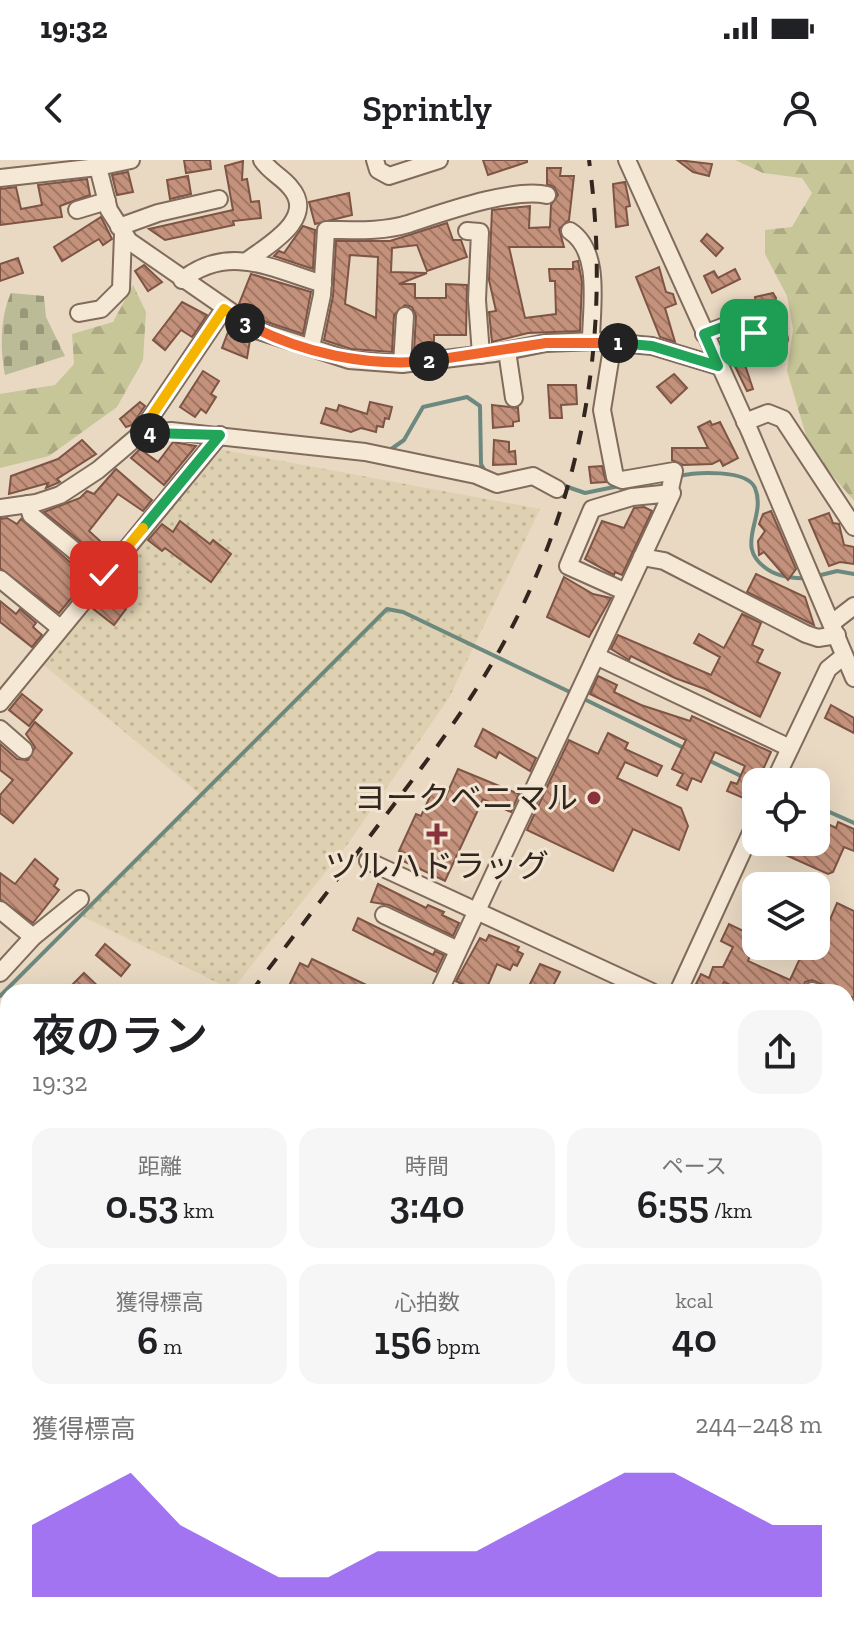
<!DOCTYPE html>
<html lang="ja">
<head>
<meta charset="utf-8">
<style>
	body { margin:0; font-family:"Zilla Slab","Noto Sans JP",serif; background:#f6f6f6; color:#202124; height:100vh; display:flex; flex-direction:column; font-size:30px; white-space:nowrap }
	* { box-sizing:border-box; margin:0 }
	p { font-size:26px; color:#757577 }
	.icon { flex:none; width:44px; height:44px; fill:none; stroke:currentColor; stroke-width:2; stroke-linecap:round; stroke-linejoin:round }
	.map { position:relative; flex:1; overflow:hidden }
	.details { position:absolute; left:0px; top:824px; width:854px; height:650px; display:flex; flex-direction:column; background:#fff; border-radius:24px 24px 0 0; box-shadow:0 8px 32px #0002 }
	.details>* { flex:none }
	.buttons { position:absolute; left:742px; top:608px; display:grid; gap:16px }
	.buttons a { display:grid; place-items:center; width:88px; height:88px; border-radius:16px; background:#fff; box-shadow:0 8px 32px #0002; font-size:40px }
	.pin { position:absolute; display:grid; place-items:center; width:68px; height:68px; color:#fff; margin:-34px; border-radius:16px; box-shadow:0 4px 12px #0006 }
	.km { position:absolute; width:40px; height:40px; margin:-20px; border-radius:50%; background:#222; color:#fff; font-size:22px; line-height:40px; text-align:center }
	.round { display:grid; place-items:center; flex:none; width:84px; height:84px; border-radius:24px; background:#f6f6f6 }
	.summary { display:flex; align-items:center; justify-content:space-between; height:136px; padding:0 32px }
	h1 { font-size:44px; font-weight:600; line-height:60px }
	.stats { display:grid; grid-template-columns:repeat(3,1fr); gap:12px; height:136px; padding:8px 32px }
	.stats div { display:grid; align-content:center; border-radius:20px; background:#f6f6f6; text-align:center }
	.stats b { font-size:40px; font-weight:600 }
	.stats small { font-size:22px; font-weight:400 }
	.stats p { font-size:22px }
	.chart { height:224px; padding:16px 32px }
	.chart p { display:flex; justify-content:space-between }
	.chart svg { width:100%; height:144px; margin-top:8px; fill:#7c3aed; opacity:.7 }
	.status { display:flex; justify-content:space-between; align-items:center; height:56px; padding:0 40px; background:#fff; direction:ltr }
	.status svg { height:22px; fill:currentColor }
	header { display:flex; justify-content:space-between; align-items:center; height:104px; padding:0 32px; background:#fff; font-size:36px; font-weight:600 }
	.map>svg:first-child { display:block }
</style>
</head>
<body>
<div class="status"><b>19:32</b><svg viewBox="0 0 49 12"><path d="M0 12V9h3v3zM5 12V6h3v6zM10 12V3h3v9zM15 12V0h3v12zM26 1h20v11H26zM47 4h2v5h-2z"/></svg></div>
<header><svg class="icon" aria-label="back" viewBox="0 0 24 24"><path d="M15 5l-7 7 7 7"/></svg>Sprintly<svg class="icon" aria-label="person" viewBox="0 0 24 24"><circle cx="12" cy="8" r="4"/><path d="M4 21q1-7 8-7t8 7"/></svg></header>
<div class="map">
<svg width="854" height="1473" viewBox="0 0 854 1473">
	<defs>
		<pattern id="farmland-dots" width="8" height="8" patternUnits="userSpaceOnUse" patternTransform="scale(2)"><rect width="8" height="8" fill="#ded1b1"/><path d="M2 2h.1M6 6h.1" fill="none" stroke="#bfb398" stroke-width="1.8" stroke-linecap="round"/></pattern>
		<pattern id="forest-firs" width="22" height="20" patternUnits="userSpaceOnUse" patternTransform="scale(2)"><rect width="22" height="20" fill="#c6c698"/><path d="M5 1l3.5 6h-7zM16 11l3.5 6h-7z" fill="#abaa83"/></pattern>
		<pattern id="cemetery-stones" width="16" height="16" patternUnits="userSpaceOnUse" patternTransform="scale(2)"><rect width="16" height="16" fill="#bbbb97"/><path d="M2 7V4a2 2 0 0 1 4 0v3zM10 15v-3a2 2 0 0 1 4 0v3z" fill="#99987b"/></pattern>
		<pattern id="building-back-hatch" width="6" height="6" patternUnits="userSpaceOnUse" patternTransform="scale(2)"><rect width="6" height="6" fill="#c4927c"/><path d="M-1 5l2 2M0 0l6 6M5-1l2 2" fill="none" stroke="#a07765"/></pattern>
	</defs>
	<rect width="100%" height="100%" fill="#e9d9c3"/>
	<polygon fill="url(#farmland-dots)" points="213,288 540,349 449,538 347,685 232,830 82,756 201,635 40,502"/>
	<g fill="url(#forest-firs)">
		<polygon points="735,0 854,0 854,341 810,289 787,211 793,169 787,136 765,94 765,70 792,67 812,33 802,18 763,13"/>
		<polygon points="133,125 146,152 143,200 117,247 49,296 0,308 0,234 55,225 74,204 72,174 113,162"/>
	</g>
	<path fill="url(#cemetery-stones)" d="M11 133 44 136 46 157 65 196 5 215C0 189 0 157 11 133Z"/>
	<g fill="none" stroke-linecap="round" stroke-linejoin="round">
		<g stroke="#6d897f" stroke-width="4">
			<polyline points="121,280 136,268"/>
			<polyline points="387,292 404,280 423,247 467,237 480,246 481,304 485,311"/>
			<polyline points="511,313 529,310"/>
			<path d="M679 316C696 312 747 309 755 328 768 359 729 388 772 412 782 417 798 419 808 418"/>
			<polyline points="562,325 585,333 619,326"/>
			<polyline points="817,416 837,411 854,414"/>
			<polyline points="582,538 686,589"/>
			<polyline points="708,600 743,617"/>
			<polyline points="816,646 854,663"/>
			<polyline points="0,836 387,449 403,452 574,534"/>
		</g>
	</g>
	<g fill="url(#building-back-hatch)" stroke="#7e5444" stroke-width="2" fill-rule="evenodd">
		<polygon points="184,0 210,0 211,9 186,13"/>
		<polygon points="483,0 527,0 527,2 488,15"/>
		<polygon points="677,0 712,4 709,16 693,12"/>
		<polygon points="243,1 242,20 247,19 251,42 259,41 261,58 233,61 234,65 165,80 149,69 233,50 225,6"/>
		<polygon points="547,8 561,8 560,16 574,16 569,60 559,69 564,87 509,87 525,158 556,154 555,121 550,121 549,109 573,109 573,102 578,101 582,122 580,171 528,173 492,182 489,152 496,151 489,120 492,50 530,46 529,68 550,67 551,45 558,35 554,27 547,24"/>
		<polygon points="128,12 133,32 117,35 112,15"/>
		<polygon points="188,16 191,34 170,39 167,20"/>
		<polygon points="87,19 90,35 60,46 62,57 0,65 0,29 16,27 21,49 42,45 38,25"/>
		<polygon points="625,22 630,46 626,47 628,65 616,67 613,24"/>
		<polygon points="349,33 352,55 315,64 309,42"/>
		<polygon points="101,57 112,79 103,85 99,79 62,101 54,87"/>
		<path d="M447 63 453 80H461L467 97 427 111 417 85 392 88 391 112 427 113 399 124H415V138H446V124L467 125 466 175H434V189L414 191 416 156 412 147 405 145 394 155 392 192 351 189 324 180 333 136 336 81H390ZM350 95 378 97 376 158 345 144Z"/>
		<polygon points="303,66 315,70 313,109 274,96 279,91 284,93"/>
		<polygon points="707,74 723,88 716,96 701,81"/>
		<polygon points="18,98 23,113 0,121 0,104"/>
		<polygon points="144,105 162,122 148,131 135,111"/>
		<polygon points="659,107 666,132 673,134 676,144 665,148 675,182 660,177 636,117"/>
		<polygon points="735,109 740,119 712,133 704,116 714,111 718,118"/>
		<polygon points="251,114 311,132 303,174 264,161 239,144"/>
		<polygon points="773,133 776,138 773,156 781,153 787,168 784,169 769,165 765,153 758,155 755,137"/>
		<polygon points="182,142 207,155 192,177 181,170 165,190 153,180"/>
		<polygon points="228,172 250,180 247,198 222,188"/>
		<polygon points="738,184 753,229 747,231 727,190"/>
		<polygon points="203,211 219,221 211,234 216,237 206,253 201,249 195,257 180,247"/>
		<polygon points="674,214 687,228 671,243 657,227"/>
		<polygon points="548,225 576,225 577,244 561,245 562,258 550,258"/>
		<polygon points="140,242 145,246 132,265 126,267 120,259"/>
		<polygon points="370,242 392,247 389,259 385,258 383,267 377,266 376,272 361,268 351,272 321,263 326,248 337,251 339,245 367,254"/>
		<polygon points="492,245 518,248 519,261 513,262 513,266 493,268"/>
		<polygon points="710,261 712,265 720,262 738,298 723,306 720,300 712,304 683,305 672,300 672,288 708,288 698,267"/>
		<polygon points="82,280 96,294 57,319 60,322 46,328 48,323 9,334 11,316 58,299"/>
		<polygon points="494,280 509,282 509,292 515,291 516,304 493,305"/>
		<polygon points="173,282 196,286 164,325 131,298 140,289 158,302"/>
		<polygon points="602,306 606,322 591,323 589,307"/>
		<polygon points="116,309 152,340 143,351 118,334 89,371 111,391 103,400 44,352 80,338 87,331 94,334"/>
		<polygon points="644,347 652,351 622,415 615,412 614,415 585,399 602,361 624,368 634,348"/>
		<polygon points="771,351 796,409 788,420 764,392 759,395 758,381 765,371 759,364 763,354"/>
		<polygon points="829,353 833,363 839,364 844,385 854,387 854,404 840,402 829,406 809,360"/>
		<polygon points="7,358 17,364 21,359 88,418 59,453 0,408 0,359"/>
		<polygon points="180,361 210,384 213,380 231,394 211,422 165,388 162,391 148,380 162,364 173,372"/>
		<polygon points="756,414 805,437 814,465 747,432"/>
		<polygon points="564,417 593,434 611,438 589,477 547,457"/>
		<polygon points="105,434 126,449 114,465 92,448"/>
		<polygon points="0,441 16,454 20,449 36,463 33,467 42,475 32,487 0,462"/>
		<polygon points="742,454 761,463 752,485 763,490 757,502 780,513 760,557 705,529 675,518 631,496 629,500 611,489 618,475 711,515 720,497 694,483 699,474 724,488"/>
		<polygon points="598,516 617,525 614,532 641,545 690,561 692,556 771,592 761,614 756,611 753,642 727,631 731,622 737,624 745,606 715,592 701,622 692,618 687,630 677,625 683,614 672,609 686,580 590,534"/>
		<polygon points="22,534 42,550 29,566 9,550"/>
		<polygon points="831,545 854,558 854,573 825,558"/>
		<polygon points="35,562 72,593 13,663 0,653 0,635 13,620 0,610 0,584 17,599 28,600 35,587 26,574"/>
		<polygon points="483,569 536,598 530,611 499,592 496,598 475,586"/>
		<polygon points="608,573 628,583 625,589 662,606 657,616 625,602 617,618 681,648 688,666 679,690 633,669 613,711 527,670 569,580 598,594"/>
		<polygon points="458,609 519,634 511,652 483,639 445,721 401,700 404,693 399,691 416,654 421,656 433,630 446,636"/>
		<polygon points="838,662 854,669 854,691 844,687 833,712 828,714 759,683 784,682 800,690 804,682 816,682 816,676 819,677 826,663 836,668"/>
		<polygon points="35,699 58,719 54,726 59,730 33,763 0,739 0,713 15,724"/>
		<polygon points="378,724 426,748 428,745 444,752 442,755 459,763 453,776 389,745 371,742"/>
		<polygon points="837,743 854,751 854,838 812,820 805,822 801,832 745,832 724,822 719,832 711,832 696,824 701,814 709,818 713,807 723,807 733,787 721,781 729,764 756,777 748,801 790,820 801,796 814,797"/>
		<polygon points="358,758 433,795 435,791 444,795 436,812 353,770"/>
		<polygon points="489,775 519,787 517,791 523,794 517,806 513,804 510,810 497,804 485,832 477,832 456,821 480,778 486,781"/>
		<polygon points="105,784 130,805 121,816 96,795"/>
		<polygon points="312,799 381,832 286,832 300,803 308,807"/>
		<polygon points="540,804 560,812 550,832 526,832"/>
		<polygon points="84,813 104,832 79,832 72,825"/>
	</g>
	<g fill="none" stroke-linecap="round" stroke-linejoin="round">
		<g stroke="#816b5c" stroke-width="20">
			<g id="minor">
				<polyline points="131,0 98,7 109,50 129,81 259,171 349,200 402,204 495,193 546,183 596,181 652,186 718,206"/>
				<polyline points="375,0 378,10 389,16 439,0"/>
				<polyline points="627,0 750,272 854,518"/>
				<polyline points="0,18 98,7"/>
				<polyline points="77,50 107,41"/>
				<polyline points="119,67 158,53 219,39"/>
				<polyline points="467,71 480,72 477,140 481,195"/>
				<path d="M570 71C602 92 591 148 591 181"/>
				<path d="M247 101C266 86 318 59 290 27 282 17 270 12 262 0"/>
				<path d="M182 120C229 83 273 109 323 124"/>
				<polyline points="79,153 101,149 121,129 123,74"/>
				<polyline points="704,174 728,165 779,179"/>
				<polyline points="613,182 602,250 615,317 622,320 674,311 669,334"/>
				<path d="M311 187 322 135 326 70C353 70 382 72 408 64 442 53 514 27 547 35"/>
				<polyline points="507,191 514,238"/>
				<polyline points="402,204 405,156"/>
				<polyline points="745,262 768,253 783,259 854,367"/>
				<polyline points="138,276 224,149"/>
				<polyline points="28,344 31,355 104,415"/>
				<polyline points="0,348 36,343 60,335 98,310 138,276 171,271 365,292 476,315 497,324 533,316 557,329"/>
				<polyline points="642,397 664,401 806,474 818,478 837,475"/>
				<polyline points="0,419 60,468"/>
				<polyline points="832,463 854,446"/>
				<polyline points="596,496 790,588"/>
				<polyline points="0,543 220,275"/>
				<polyline points="0,569 24,590"/>
				<polyline points="774,622 828,509 844,496"/>
				<polyline points="368,701 652,832"/>
				<polyline points="0,750 33,777"/>
				<polyline points="384,755 458,790"/>
				<polyline points="0,813 33,777 80,739"/>
				<polyline points="812,831 814,832"/>
				<path d="M439 832C516 666 594 500 672 333L632 337 592 349 568 406 626 432"/>
				<polyline points="678,832 756,662"/>
				<polyline points="846,846 854,850"/>
				<polyline points="0,871 8,878"/>
				<polyline points="0,918 8,910"/>
				<polyline points="846,947 854,929"/>
				<polyline points="846,1054 854,1055"/>
				<polyline points="0,1220 8,1224"/>
				<polyline points="0,1297 8,1280"/>
				<polyline points="846,1358 854,1360"/>
				<polyline points="8,1408 8,1417"/>
				<polyline points="846,1409 854,1413"/>
				<polyline points="0,1432 8,1432"/>
				<polyline points="846,1453 854,1435"/>
				<polyline points="523,1466 538,1473"/>
				<polyline points="654,1466 669,1473"/>
				<polyline points="783,1466 798,1473"/>
				<polyline points="408,1473 409,1466"/>
				<polyline points="837,1473 840,1466"/>
			</g>
		</g>
		<use href="#minor" stroke="#f5e8d5" stroke-width="16"/>
		<g stroke="#33261e" stroke-width="4" stroke-dasharray="14 14" stroke-linecap="butt">
			<path d="M251 832C295 774 339 717 383 659 429 598 476 537 511 469 587 323 611 162 589 0"/>
			<polyline points="0,1162 8,1152"/>
		</g>
	</g>
	<g fill="none" stroke-linecap="round" stroke-linejoin="round">
		<g stroke="#fff" stroke-width="16">
			<polyline id="split-1" points="618,183 652,186 718,206 704,174 728,165 754,173"/>
		</g>
		<g stroke="#fff" stroke-width="16">
			<polyline id="split-2" points="429,201 546,183 618,183"/>
		</g>
		<g stroke="#fff" stroke-width="16">
			<path id="split-3" d="M245 163C300 193 367 207 429 201"/>
		</g>
		<g stroke="#fff" stroke-width="16">
			<polyline id="split-4" points="150,273 138,276 224,149 245,163"/>
		</g>
		<g stroke="#fff" stroke-width="16">
			<polyline id="split-5" points="143,368 220,275 150,273"/>
		</g>
		<g stroke="#fff" stroke-width="16">
			<polyline id="split-6" points="104,415 143,368"/>
		</g>
		<use href="#split-1" stroke="#22a559" stroke-width="10"/>
		<use href="#split-2" stroke="#f0652b" stroke-width="10"/>
		<use href="#split-3" stroke="#f0652b" stroke-width="10"/>
		<use href="#split-4" stroke="#f5b400" stroke-width="10"/>
		<use href="#split-5" stroke="#22a559" stroke-width="10"/>
		<use href="#split-6" stroke="#f5b400" stroke-width="10"/>
	</g>
	<g fill="#8a323c" stroke="#f1e5d2" stroke-width="3">
		<circle cx="594" cy="638" r="8"/>
		<path d="M433 662h8v8h8v8h-8v8h-8v-8h-8v-8h8z"/>
	</g>
	<g text-anchor="middle" stroke-width="6" stroke-linejoin="round" paint-order="stroke">
		<g font-size="32" fill="#33261e" stroke="#f1e5d2" text-anchor="end">
			<text x="578" y="649">ヨークベニマル</text>
			<text x="437" y="717" text-anchor="middle">ツルハドラッグ</text>
		</g>
	</g>
</svg>
<div class="buttons">
<a><svg class="icon" aria-label="locate" viewBox="0 0 24 24"><circle cx="12" cy="12" r="6"/><path d="M12 2v4M12 18v4M2 12h4M18 12h4"/></svg></a>
<a><svg class="icon" aria-label="layers" viewBox="0 0 24 24"><path d="M12 4l9 5-9 5-9-5zM3 14l9 5 9-5"/></svg></a>
</div>
<div class="pin" style="left:754px;top:173px;background:#1e9e55"><svg class="icon" aria-label="arrive" viewBox="0 0 24 24"><path d="M6 21V4h12l-3 4 3 4H6"/></svg></div>
<div class="pin" style="left:104px;top:415px;background:#d93025"><svg class="icon" aria-label="check" viewBox="0 0 24 24"><path d="M5 12l5 5 9-10"/></svg></div>
<b class="km" style="left:618px;top:183px">1</b>
<b class="km" style="left:429px;top:201px">2</b>
<b class="km" style="left:245px;top:163px">3</b>
<b class="km" style="left:150px;top:273px">4</b>
<section class="details">
<div class="summary"><div><h1>夜のラン</h1><p>19:32</p></div><a class="round"><svg class="icon" aria-label="share" viewBox="0 0 24 24"><path d="M12 15V3M7 8l5-5 5 5M5 13v7h14v-7"/></svg></a></div>
<div class="stats">
<div><p>距離</p><b>0.53<small> km</small></b></div>
<div><p>時間</p><b>3:40</b></div>
<div><p>ペース</p><b>6:55<small> /km</small></b></div>
</div>
<div class="stats">
<div><p>獲得標高</p><b>6<small> m</small></b></div>
<div><p>心拍数</p><b>156<small> bpm</small></b></div>
<div><p>kcal</p><b>40</b></div>
</div>
<div class="chart"><p><span>獲得標高</span>244–248 m</p>
<svg viewBox="0 0 160 44" preserveAspectRatio="none"><path d="M0 44V22L10 14L20 6L30 22L40 30L50 38L60 38L70 30L80 30L90 30L100 22L110 14L120 6L130 6L140 14L150 22L160 22V44z"/></svg>
</div>
</section>
</div>
</body>
</html>
